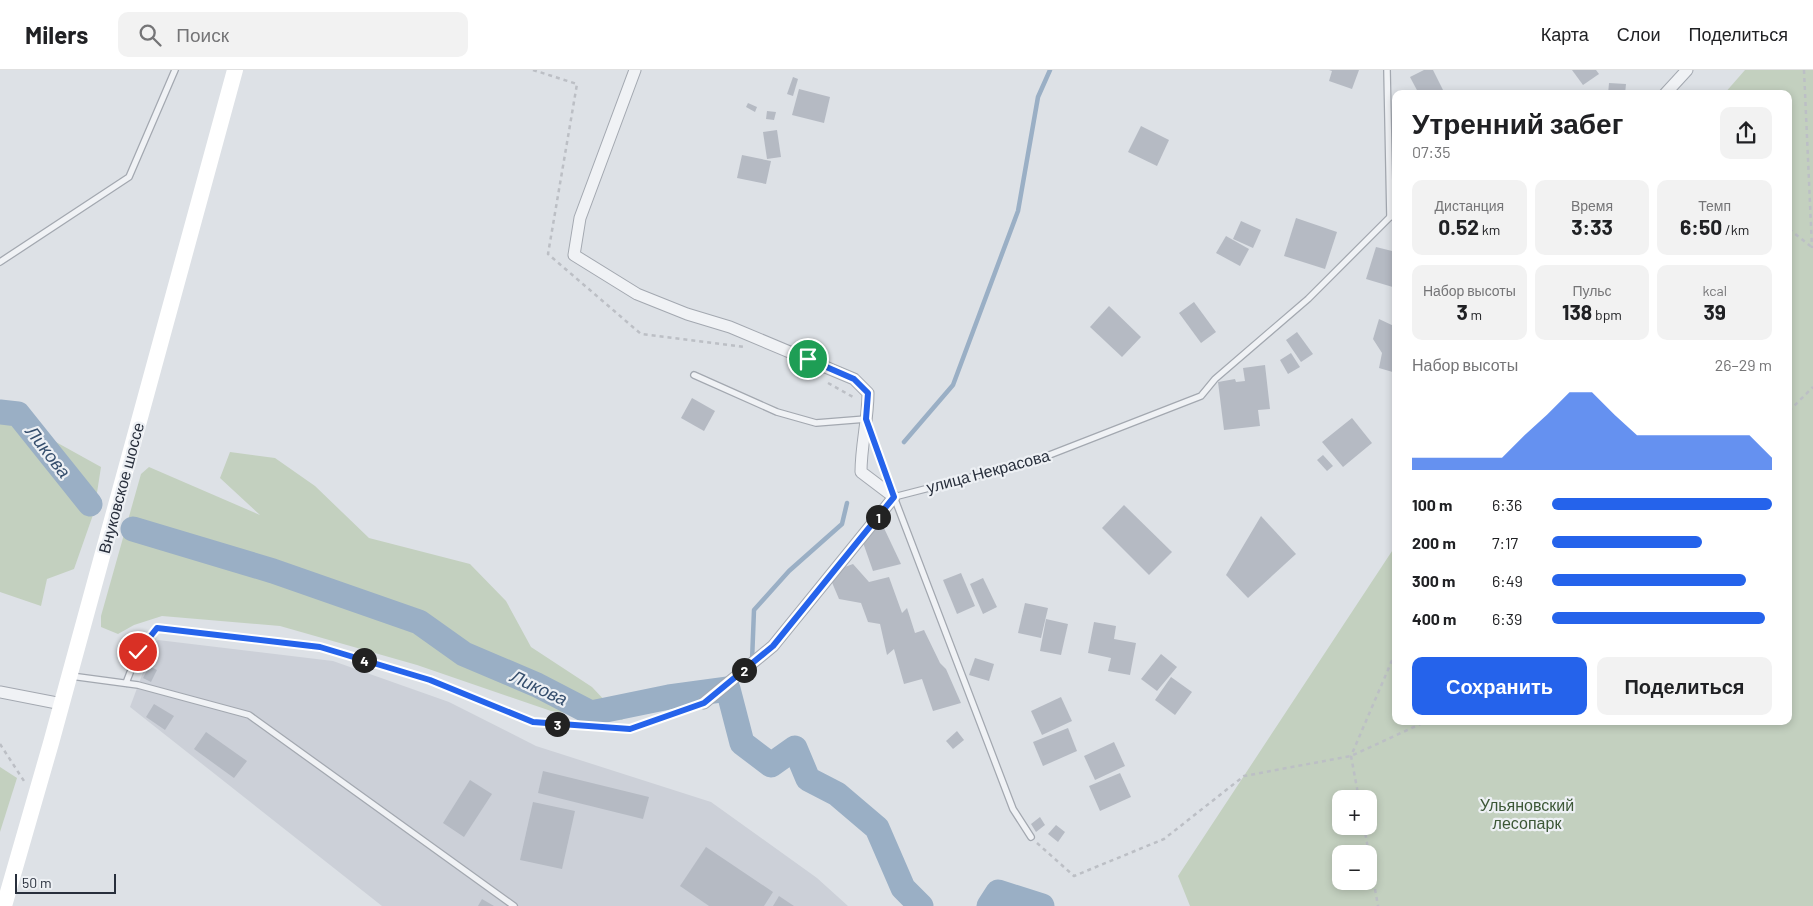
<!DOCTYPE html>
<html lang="ru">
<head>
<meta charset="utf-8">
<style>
	body { margin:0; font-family:Barlow,sans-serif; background:#f2f2f2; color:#202124; height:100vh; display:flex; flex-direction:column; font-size:19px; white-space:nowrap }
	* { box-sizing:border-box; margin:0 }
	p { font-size:16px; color:#757577 }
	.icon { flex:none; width:28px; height:28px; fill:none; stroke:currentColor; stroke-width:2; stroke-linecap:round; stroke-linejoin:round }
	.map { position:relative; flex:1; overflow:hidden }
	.side { position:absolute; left:1392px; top:20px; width:400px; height:635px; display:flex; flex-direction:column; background:#fff; border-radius:10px; box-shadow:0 2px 8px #0003 }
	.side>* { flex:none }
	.fabs { position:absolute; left:1332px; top:720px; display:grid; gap:10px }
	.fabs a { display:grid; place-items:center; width:45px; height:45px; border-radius:10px; background:#fff; box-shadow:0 2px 8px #0003; font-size:25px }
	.scale { position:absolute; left:15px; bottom:12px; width:101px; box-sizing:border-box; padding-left:5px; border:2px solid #282f3c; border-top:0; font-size:14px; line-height:18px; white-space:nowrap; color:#282f3c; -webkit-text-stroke:4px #edf0f4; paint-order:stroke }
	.pin { position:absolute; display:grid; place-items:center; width:42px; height:42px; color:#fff; margin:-21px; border:2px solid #fff; border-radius:50%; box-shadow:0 1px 5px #0007 }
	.km { position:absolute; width:25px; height:25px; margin:-12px; border-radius:50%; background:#222; color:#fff; font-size:14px; line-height:25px; text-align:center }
	.round { display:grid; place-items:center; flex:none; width:52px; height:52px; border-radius:10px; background:#f2f2f2 }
	.headline { display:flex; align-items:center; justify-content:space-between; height:85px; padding:0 20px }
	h1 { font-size:28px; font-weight:700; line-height:38px }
	.metrics { display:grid; grid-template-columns:repeat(3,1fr); gap:8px; height:85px; padding:5px 20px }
	.metrics div { display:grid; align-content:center; border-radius:10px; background:#f2f2f2; text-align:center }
	.metrics b { font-size:21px; font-weight:700 }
	.metrics small { font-size:14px; font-weight:400 }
	.metrics p { font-size:14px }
	.chart { height:140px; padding:10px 20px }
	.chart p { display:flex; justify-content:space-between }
	.chart svg { width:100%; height:90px; margin-top:5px; fill:#2563eb; opacity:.7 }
	.action { display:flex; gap:10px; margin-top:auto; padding:10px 20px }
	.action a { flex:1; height:58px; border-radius:10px; background:#2563eb; color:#fff; font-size:20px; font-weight:700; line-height:58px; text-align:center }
	.action a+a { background:#f2f2f2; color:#202124 }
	ul { padding:0 20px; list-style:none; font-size:16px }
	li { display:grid; grid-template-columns:80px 60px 1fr; align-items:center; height:38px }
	li i { height:12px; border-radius:6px; background:#2563eb }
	header { display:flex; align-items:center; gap:30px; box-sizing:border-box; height:70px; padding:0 25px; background:#fff; border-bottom:1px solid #e0e0e0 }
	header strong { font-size:24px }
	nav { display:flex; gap:28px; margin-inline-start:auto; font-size:18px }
	.search { width:350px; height:45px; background:#f2f2f2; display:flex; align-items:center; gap:12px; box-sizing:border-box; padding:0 18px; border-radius:10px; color:#757577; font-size:19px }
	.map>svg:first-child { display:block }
</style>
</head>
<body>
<header>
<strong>Milers</strong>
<div class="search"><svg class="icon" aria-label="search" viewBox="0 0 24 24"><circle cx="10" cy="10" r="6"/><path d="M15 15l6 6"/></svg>Поиск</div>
<nav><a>Карта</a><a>Слои</a><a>Поделиться</a></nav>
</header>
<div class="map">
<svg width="1813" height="836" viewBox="0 0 1813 836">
	<rect width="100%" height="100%" fill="#dde1e6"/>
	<polygon fill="#ccd0d8" points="158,570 333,591 449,632 536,676 711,732 817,808 848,836 382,836 130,637 154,573"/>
	<g fill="#c3d0bf" fill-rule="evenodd">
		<path d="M1745 0H1813V836H1190L1178 806 1396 475V651H1789V24H1724ZM1341 729H1369V756H1341ZM1341 784H1369V811H1341Z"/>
		<polygon points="0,341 101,397 94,442 74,499 47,509 41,536 0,522"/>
		<polygon points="230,382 275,388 315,416 369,468 470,494 506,531 531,577 592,617 623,650 551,641 417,595 280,556 162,546 134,555 118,564 101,557 101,546 141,404 149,397 260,445 220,408"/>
		<polygon points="0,697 17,708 0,762"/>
	</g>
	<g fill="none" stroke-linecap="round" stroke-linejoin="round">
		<g stroke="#9aafc5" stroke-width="4.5">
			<polyline points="904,372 953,315 1018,141 1038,27 1050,0"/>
			<polyline points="752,591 754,540 789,501 842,454 847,433"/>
		</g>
		<g stroke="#9aafc5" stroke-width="25">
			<polyline points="0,342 18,344 90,434"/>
			<polyline points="133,459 273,501 419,552 464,584 537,615 591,643 669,627 728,619 742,673 771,695 795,678 808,709 837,724 877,758 903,818 921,836"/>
			<polyline points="989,836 998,822 1042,836"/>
		</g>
	</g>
	<g fill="#b5bac3">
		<polygon points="1329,0 1359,0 1352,19 1329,11 1332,1"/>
		<polygon points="1424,0 1433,0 1443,20 1434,24 1419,24 1410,7"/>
		<polygon points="1572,0 1596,0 1599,4 1583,15"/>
		<polygon points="793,7 798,9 793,26 787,24"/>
		<polygon points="1609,13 1626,14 1625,24 1608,24"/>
		<polygon points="799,19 830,27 824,53 792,45"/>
		<polygon points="748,33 757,37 755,42 746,37"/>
		<polygon points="767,41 776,42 774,50 766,49"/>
		<polygon points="1141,56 1169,70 1157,96 1128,82"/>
		<polygon points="777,60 781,87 767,89 763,62"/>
		<polygon points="742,85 771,91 766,114 737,108"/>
		<polygon points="1296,148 1337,162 1325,199 1284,186"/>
		<polygon points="1241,151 1261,160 1253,178 1233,169"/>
		<polygon points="1226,166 1249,179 1240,196 1216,183"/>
		<polygon points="1376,177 1396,182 1396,218 1366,209"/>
		<polygon points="1194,232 1216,262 1201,273 1179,243"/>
		<polygon points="1109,236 1141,267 1122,287 1090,257"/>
		<polygon points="1379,249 1396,257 1396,303 1379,298 1382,283 1373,269"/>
		<polygon points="1297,262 1313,284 1301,292 1286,270"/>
		<polygon points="1291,283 1300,297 1288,304 1280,290"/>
		<polygon points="1265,295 1270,339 1258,340 1260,356 1224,360 1218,312 1235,309 1236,312 1245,311 1243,298"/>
		<polygon points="692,328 715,341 704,361 681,348"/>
		<polygon points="1352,348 1372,373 1343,397 1322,372"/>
		<polygon points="1323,385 1333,396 1327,401 1317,390"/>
		<polygon points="1124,435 1172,482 1149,505 1102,458"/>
		<polygon points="1261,446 1296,484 1248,528 1226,505"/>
		<polygon points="883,456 901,494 873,501 860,464"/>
		<polygon points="853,494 869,512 889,507 902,543 907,538 915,563 924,560 940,593 946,599 961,633 933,641 922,609 904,614 894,579 887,585 880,554 868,552 861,533 839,529 828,503"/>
		<polygon points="961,503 975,536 957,544 943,510"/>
		<polygon points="983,508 997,537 983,544 970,514"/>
		<polygon points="1025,533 1048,538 1041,568 1018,563"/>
		<polygon points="1046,549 1068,554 1061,585 1040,581"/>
		<polygon points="1094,552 1116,556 1114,569 1136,573 1130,605 1108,601 1111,588 1088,583"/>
		<polygon points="1161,584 1177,597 1157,621 1141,609"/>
		<polygon points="975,588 994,594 989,611 969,605"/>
		<polygon points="149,596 157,600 151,612 143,608"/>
		<polygon points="1171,607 1192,622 1175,645 1155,630"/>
		<polygon points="1061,627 1072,651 1042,665 1031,641"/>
		<polygon points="154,634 174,646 165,660 146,647"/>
		<polygon points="1068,658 1077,681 1043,696 1033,672"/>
		<polygon points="957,661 964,670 953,679 946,671"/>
		<polygon points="206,662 247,691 234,708 194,679"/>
		<polygon points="1114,672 1125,696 1095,710 1084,686"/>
		<polygon points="543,701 649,727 643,749 538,723"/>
		<polygon points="1120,703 1131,727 1100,741 1089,716"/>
		<polygon points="470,710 492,724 464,767 443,753"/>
		<polygon points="533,732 575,741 562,799 520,790"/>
		<polygon points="1040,747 1045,755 1036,762 1031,754"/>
		<polygon points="1056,755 1065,762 1058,772 1048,764"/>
		<polygon points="706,777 773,822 764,836 709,836 680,816"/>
		<polygon points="779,826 794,836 773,836"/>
		<polygon points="482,829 494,836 478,836"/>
	</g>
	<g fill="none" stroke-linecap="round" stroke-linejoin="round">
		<g stroke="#a3a8b0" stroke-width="8">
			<g id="lane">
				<polyline points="1387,0 1390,147"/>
				<polyline points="0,192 129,107 175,0"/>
				<polyline points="694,305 777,342 816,353 866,349"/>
				<polyline points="71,606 138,615 249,645 514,836"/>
				<polyline points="126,613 138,582 157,558 320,577 430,610 533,652 630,659 704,633"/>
				<polyline points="1031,767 1013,739 894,427 1034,391 1201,326 1215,309 1308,229 1390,147 1396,144"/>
			</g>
		</g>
		<g stroke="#a3a8b0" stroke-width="13">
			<g id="street">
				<path d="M635 0 580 148 574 185 637 224 687 244 730 257 854 309 868 323C868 350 861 375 861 402L894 427 773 576 704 633"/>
				<polyline points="1665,24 1687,0"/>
				<polyline points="0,622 62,634"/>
			</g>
		</g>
		<g stroke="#bcbfc5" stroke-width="2.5" stroke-dasharray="4 4" stroke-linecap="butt">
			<polyline points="533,0 577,14 548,184 641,264 744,277"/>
			<polyline points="1804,0 1812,178"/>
			<polyline points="1789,159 1813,178"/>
			<polyline points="828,313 853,327"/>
			<polyline points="1789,341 1813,317"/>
			<polyline points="876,376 886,404"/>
			<polyline points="0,674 24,711"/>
			<polyline points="1359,729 1351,686 1396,581"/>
			<polyline points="1364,756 1378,836"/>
			<polyline points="1037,773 1074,806 1164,769 1244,706 1351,686 1427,651"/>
		</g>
		<use href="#lane" stroke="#f0f2f5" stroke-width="5.5"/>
		<use href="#street" stroke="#f0f2f5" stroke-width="11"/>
		<polyline stroke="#fff" stroke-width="16" points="4,836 51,673 235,0"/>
	</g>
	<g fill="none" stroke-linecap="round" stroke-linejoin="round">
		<g stroke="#fff" stroke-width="10">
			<polyline id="route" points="138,582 157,558 320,577 430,610 533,652 630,659 704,633 773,576 894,427 866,349 868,323 854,309 808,289"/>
		</g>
		<use href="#route" stroke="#2563eb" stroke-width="6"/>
	</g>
	<g text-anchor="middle" stroke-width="4.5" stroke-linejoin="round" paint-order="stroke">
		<g font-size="16" fill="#282f3c" stroke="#edf0f4">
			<text transform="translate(988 401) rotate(-15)" y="6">улица Некрасова</text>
			<text transform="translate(121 418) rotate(-75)" y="6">Внуковское шоссе</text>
		</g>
		<g font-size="16" fill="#3c5736" stroke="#edf0f4">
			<text x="1527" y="741">Ульяновский<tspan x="1527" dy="18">лесопарк</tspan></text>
		</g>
		<g font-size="18" font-style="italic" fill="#354e6d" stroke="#edf0f4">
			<text transform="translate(48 382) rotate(52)" y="6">Ликова</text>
			<text transform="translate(539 618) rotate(25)" y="6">Ликова</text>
		</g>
	</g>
</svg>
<div class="fabs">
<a>+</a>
<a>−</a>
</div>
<div class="scale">50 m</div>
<div class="pin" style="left:808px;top:289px;background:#1e9e55"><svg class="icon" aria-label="arrive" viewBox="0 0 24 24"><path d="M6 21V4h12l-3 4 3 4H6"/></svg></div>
<div class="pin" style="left:138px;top:582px;background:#d93025"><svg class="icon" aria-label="check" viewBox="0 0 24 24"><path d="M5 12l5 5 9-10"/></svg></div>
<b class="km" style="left:878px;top:447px">1</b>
<b class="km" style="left:744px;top:600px">2</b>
<b class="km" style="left:557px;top:654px">3</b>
<b class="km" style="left:364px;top:590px">4</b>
<section class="side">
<div class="headline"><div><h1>Утренний забег</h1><p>07:35</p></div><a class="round"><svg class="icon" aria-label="share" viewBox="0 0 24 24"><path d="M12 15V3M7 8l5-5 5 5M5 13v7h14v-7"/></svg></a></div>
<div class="metrics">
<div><p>Дистанция</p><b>0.52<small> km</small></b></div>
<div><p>Время</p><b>3:33</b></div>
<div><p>Темп</p><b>6:50<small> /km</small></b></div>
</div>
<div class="metrics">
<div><p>Набор высоты</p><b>3<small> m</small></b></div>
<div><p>Пульс</p><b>138<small> bpm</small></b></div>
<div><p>kcal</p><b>39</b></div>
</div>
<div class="chart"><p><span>Набор высоты</span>26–29 m</p>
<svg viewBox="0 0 160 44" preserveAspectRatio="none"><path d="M0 44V38L10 38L20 38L30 38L40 38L50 27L60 17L70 6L80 6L90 17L100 27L110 27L120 27L130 27L140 27L150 27L160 38V44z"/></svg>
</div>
<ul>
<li><b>100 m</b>6:36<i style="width:100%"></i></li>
<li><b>200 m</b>7:17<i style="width:68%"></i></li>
<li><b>300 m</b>6:49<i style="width:88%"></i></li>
<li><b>400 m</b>6:39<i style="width:97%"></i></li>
</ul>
<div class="action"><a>Сохранить</a><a>Поделиться</a></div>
</section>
</div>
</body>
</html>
